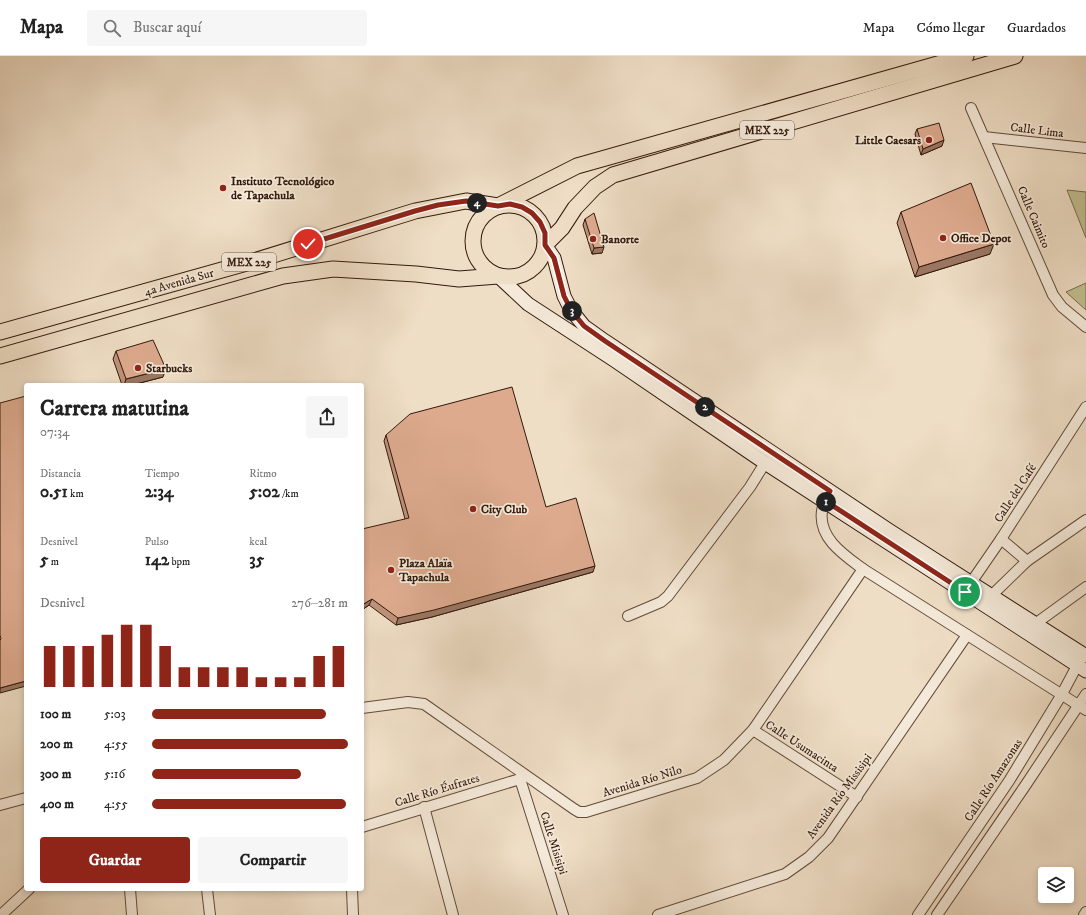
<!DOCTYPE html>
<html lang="es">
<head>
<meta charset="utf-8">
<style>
	body { margin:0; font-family:"IM FELL DW Pica",serif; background:#f6f6f6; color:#222; height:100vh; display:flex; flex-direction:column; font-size:15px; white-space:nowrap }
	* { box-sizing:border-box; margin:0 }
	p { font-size:13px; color:#767676 }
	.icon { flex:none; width:22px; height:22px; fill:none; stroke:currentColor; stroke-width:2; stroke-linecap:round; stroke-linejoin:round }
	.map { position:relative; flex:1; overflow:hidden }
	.side { position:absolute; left:24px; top:327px; width:340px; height:508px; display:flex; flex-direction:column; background:#fff; border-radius:4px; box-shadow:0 2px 6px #0003 }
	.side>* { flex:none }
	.tools { position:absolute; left:1038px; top:811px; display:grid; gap:8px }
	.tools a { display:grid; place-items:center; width:36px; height:36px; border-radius:4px; background:#fff; box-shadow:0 2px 6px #0003; font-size:20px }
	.pin { position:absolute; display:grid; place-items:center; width:34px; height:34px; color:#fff; margin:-17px; border:2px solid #fff; border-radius:50%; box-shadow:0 1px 4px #0007 }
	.km { position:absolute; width:20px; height:20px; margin:-10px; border-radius:50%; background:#222; color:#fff; font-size:11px; line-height:20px; text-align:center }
	.round { display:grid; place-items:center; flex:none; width:42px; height:42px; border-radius:4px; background:#f6f6f6 }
	.summary { display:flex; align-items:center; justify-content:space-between; height:68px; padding:0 16px }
	h1 { font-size:22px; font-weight:700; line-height:30px }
	.figures { display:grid; grid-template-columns:repeat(3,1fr); gap:6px; height:68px; padding:4px 16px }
	.figures div { display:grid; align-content:center }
	.figures b { font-size:17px; font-weight:700 }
	.figures small { font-size:11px; font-weight:400 }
	.figures p { font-size:11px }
	.chart { height:112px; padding:8px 16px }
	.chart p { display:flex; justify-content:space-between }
	.chart svg { width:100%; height:72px; margin-top:4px; stroke:#8f2418; stroke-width:6 }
	.button { display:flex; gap:8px; margin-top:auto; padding:8px 16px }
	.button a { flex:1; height:46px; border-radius:4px; background:#8f2418; color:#fff; font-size:16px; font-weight:700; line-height:46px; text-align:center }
	.button a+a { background:#f6f6f6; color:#222 }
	ul { padding:0 16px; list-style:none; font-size:13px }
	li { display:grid; grid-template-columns:64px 48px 1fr; align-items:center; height:30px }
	li i { height:10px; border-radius:5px; background:#8f2418 }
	header { display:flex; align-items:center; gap:24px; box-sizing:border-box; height:56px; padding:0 20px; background:#fff; border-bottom:1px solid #e0e0e0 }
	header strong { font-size:19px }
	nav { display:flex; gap:22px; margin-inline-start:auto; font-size:14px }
	.search { width:280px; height:36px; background:#f6f6f6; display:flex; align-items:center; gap:10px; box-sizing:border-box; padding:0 14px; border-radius:4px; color:#767676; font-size:15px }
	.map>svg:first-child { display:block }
</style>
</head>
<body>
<header>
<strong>Mapa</strong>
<div class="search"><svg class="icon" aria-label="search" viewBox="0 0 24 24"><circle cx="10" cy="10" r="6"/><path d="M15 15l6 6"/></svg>Buscar aquí</div>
<nav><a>Mapa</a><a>Cómo llegar</a><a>Guardados</a></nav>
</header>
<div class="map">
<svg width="1086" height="859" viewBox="0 0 1086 859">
	<rect width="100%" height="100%" fill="#efdec6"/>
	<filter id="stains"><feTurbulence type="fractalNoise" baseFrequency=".005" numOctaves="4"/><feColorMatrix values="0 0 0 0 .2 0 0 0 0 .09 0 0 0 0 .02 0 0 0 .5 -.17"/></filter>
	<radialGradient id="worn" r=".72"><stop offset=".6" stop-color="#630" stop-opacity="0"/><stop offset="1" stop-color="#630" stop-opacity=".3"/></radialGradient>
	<g fill="#c1bf90" stroke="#7a6c4e">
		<polygon points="1067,134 1086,136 1086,182"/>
		<polygon points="1086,227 1086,254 1066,236"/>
	</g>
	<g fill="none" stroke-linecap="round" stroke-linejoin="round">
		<g stroke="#624b3a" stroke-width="12">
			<g id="street">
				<polyline points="971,52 1053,239 1062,251 1086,271"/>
				<polyline points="984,81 1086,92"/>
				<path d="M827 440C824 445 823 449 822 455 818 482 844 499 863 513L1086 654"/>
				<polyline points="1001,483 1027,505"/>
				<polyline points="968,531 1001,483 1086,351"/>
				<polyline points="988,545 991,540 1027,505 1086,464"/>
				<polyline points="628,560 661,546 668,540 750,431 765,407"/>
				<polyline points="1032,573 1035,568 1086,531"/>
				<polyline points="362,652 408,646 424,648 574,753 579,756 586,756 697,722 724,704 753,674 863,513"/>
				<polyline points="753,674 857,741"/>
				<polyline points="520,723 563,859"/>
				<polyline points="0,749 26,742"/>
				<polyline points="424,751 453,859"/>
				<polyline points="362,771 520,723"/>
				<polyline points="130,833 132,859"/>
				<polyline points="207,833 210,859"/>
				<polyline points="352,833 353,859"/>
				<polyline points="1,859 29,833"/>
				<polyline points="658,859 785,818 809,801 828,782 967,579"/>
				<polyline points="918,859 1009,725 1062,638 1080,604"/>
				<polyline points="937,859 1025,730 1086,638"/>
				<polyline points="1084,859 1086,856"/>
			</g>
		</g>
		<g stroke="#331a0c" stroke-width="15">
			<g id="secondary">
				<polyline points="545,189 554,202 564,240 571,254 584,270 605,285 890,475 1086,600"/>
				<polyline points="498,220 528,248 614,304 765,407 1086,615"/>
			</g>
		</g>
		<g stroke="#331a0c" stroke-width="17">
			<g id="primary">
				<circle cx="509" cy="185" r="36"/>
				<polyline points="545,189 562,172 575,152 595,131 613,119 1015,0"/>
				<polyline points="0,276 254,205 415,155 466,145 498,150 577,110 966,0"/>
				<polyline points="0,300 283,220 333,213 416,218 459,223 498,220"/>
			</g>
		</g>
		<use href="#street" stroke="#f5eada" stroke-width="10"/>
		<use href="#secondary" stroke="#f5eada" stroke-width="13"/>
		<use href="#primary" stroke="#efdec6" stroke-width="15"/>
	</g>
	<g fill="#be927a" stroke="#331a0c">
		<polygon points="917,73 942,90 921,99 915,78"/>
		<polygon points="901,156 990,198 915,221 897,167"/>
		<polygon points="585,163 602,197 592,198 583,169"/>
		<polygon points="116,295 163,321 132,329 122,329 113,303"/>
		<polygon points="386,379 546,451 593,516 432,561 396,569 369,549 362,554 405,463 384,385"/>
	</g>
	<g fill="#9b7763" stroke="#331a0c">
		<polygon points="944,84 942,90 921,99 923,93"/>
		<polygon points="994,188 990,198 915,221 919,211"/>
		<polygon points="604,191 602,197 592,198 594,192"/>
		<polygon points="166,313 163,321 132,329 124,329 126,323"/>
		<polygon points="595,510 593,516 432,561 396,569 398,562"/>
		<polygon points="372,543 369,549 362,554 362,549"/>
		<polygon points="26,625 26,630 0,637 0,632"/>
	</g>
	<g fill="#ddaa8e" stroke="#331a0c">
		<polygon points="939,67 944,84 923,93 917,73"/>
		<polygon points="971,127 994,188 919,211 901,156"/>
		<polygon points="594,157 604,191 594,192 585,163"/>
		<polygon points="153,284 166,313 126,323 116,295"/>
		<polygon points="512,331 546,451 576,442 595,510 434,554 398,562 372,543 362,549 362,473 409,462 386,379 410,358"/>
		<polygon points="26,340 26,625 0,632 0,584 1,583 0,579 0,347"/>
	</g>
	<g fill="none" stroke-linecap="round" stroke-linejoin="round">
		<g stroke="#fff" stroke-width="8">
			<polyline id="route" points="308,188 415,155 438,149 466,145 498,150 510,148 522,151 532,157 540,166 545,177 545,189 554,202 564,240 571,254 584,270 605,285 830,435 824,444 965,536"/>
		</g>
		<use href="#route" stroke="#8f2418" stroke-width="5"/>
	</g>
	<g fill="#8f2418" stroke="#f5eada" stroke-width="1.5">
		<circle cx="929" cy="84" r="4"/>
		<circle cx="223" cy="132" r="4"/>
		<circle cx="943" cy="182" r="4"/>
		<circle cx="593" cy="183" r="4"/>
		<circle cx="138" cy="312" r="4"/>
		<circle cx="473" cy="453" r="4"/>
		<circle cx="391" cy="514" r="4"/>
	</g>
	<g text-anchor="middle" stroke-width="3.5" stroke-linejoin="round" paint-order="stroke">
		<g fill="#f5eada" stroke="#6d584a" stroke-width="1">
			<rect x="740" y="65" width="54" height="18" rx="3"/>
			<rect x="222" y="197" width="54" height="18" rx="3"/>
		</g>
		<g font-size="11" font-weight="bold" fill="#331a0c">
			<text x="767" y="78">MEX 225</text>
			<text x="249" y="210">MEX 225</text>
		</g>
		<g font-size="12" fill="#331a0c" stroke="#f5eada">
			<text transform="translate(1037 74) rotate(7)" y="4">Calle Lima</text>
			<text transform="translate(1034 161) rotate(67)" y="4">Calle Caimito</text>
			<text transform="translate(179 226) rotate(-16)" y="4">4a Avenida Sur</text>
			<text transform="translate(1015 437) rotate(-57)" y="4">Calle del Café</text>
			<text transform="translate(802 690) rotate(33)" y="4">Calle Usumacinta</text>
			<text transform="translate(993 724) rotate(-57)" y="4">Calle Río Amazonas</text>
			<text transform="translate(642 725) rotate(-17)" y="4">Avenida Río Nilo</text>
			<text transform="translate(437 734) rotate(-17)" y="4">Calle Río Éufrates</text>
			<text transform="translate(839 740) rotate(-54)" y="4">Avenida Río Missisipi</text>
			<text transform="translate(554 787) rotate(72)" y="4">Calle Misisipi</text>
		</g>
		<g font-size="12" font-weight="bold" fill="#331a0c" stroke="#f5eada" text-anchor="start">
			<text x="921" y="88" text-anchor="end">Little Caesars</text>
			<text x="231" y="129">Instituto Tecnológico<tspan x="231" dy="14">de Tapachula</tspan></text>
			<text x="951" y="186">Office Depot</text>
			<text x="601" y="187">Banorte</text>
			<text x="146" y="316">Starbucks</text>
			<text x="481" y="457">City Club</text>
			<text x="399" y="511">Plaza Alaïa<tspan x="399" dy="14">Tapachula</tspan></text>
		</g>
	</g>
	<rect width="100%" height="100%" filter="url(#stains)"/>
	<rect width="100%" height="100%" fill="url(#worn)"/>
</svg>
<div class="tools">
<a><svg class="icon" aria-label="layers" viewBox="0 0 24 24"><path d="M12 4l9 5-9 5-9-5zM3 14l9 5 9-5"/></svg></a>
</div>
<div class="pin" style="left:965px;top:536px;background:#1e9e55"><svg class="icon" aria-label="arrive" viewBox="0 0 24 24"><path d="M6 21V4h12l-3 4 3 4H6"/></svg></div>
<div class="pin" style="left:308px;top:188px;background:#d93025"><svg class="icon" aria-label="check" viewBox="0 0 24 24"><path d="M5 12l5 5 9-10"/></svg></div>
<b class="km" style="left:826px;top:446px">1</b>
<b class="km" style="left:705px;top:351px">2</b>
<b class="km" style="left:572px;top:255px">3</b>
<b class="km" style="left:477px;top:147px">4</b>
<section class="side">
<div class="summary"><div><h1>Carrera matutina</h1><p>07:34</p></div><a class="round"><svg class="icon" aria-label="share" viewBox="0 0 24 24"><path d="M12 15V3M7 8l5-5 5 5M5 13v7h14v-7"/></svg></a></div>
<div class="figures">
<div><p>Distancia</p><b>0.51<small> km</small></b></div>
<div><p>Tiempo</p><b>2:34</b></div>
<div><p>Ritmo</p><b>5:02<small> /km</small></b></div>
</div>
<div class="figures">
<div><p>Desnivel</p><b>5<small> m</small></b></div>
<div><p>Pulso</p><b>142<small> bpm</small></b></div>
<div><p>kcal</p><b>35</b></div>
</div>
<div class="chart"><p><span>Desnivel</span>276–281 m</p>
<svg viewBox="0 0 160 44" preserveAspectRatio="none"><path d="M5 44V19M15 44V19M25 44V19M35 44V12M45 44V6M55 44V6M65 44V19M75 44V32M85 44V32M95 44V32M105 44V32M115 44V38M125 44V38M135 44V38M145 44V25M155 44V19"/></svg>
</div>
<ul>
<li><b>100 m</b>5:03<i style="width:89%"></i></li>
<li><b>200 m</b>4:55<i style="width:100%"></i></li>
<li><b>300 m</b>5:16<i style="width:76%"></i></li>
<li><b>400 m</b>4:55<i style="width:99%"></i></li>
</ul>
<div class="button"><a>Guardar</a><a>Compartir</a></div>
</section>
</div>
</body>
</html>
